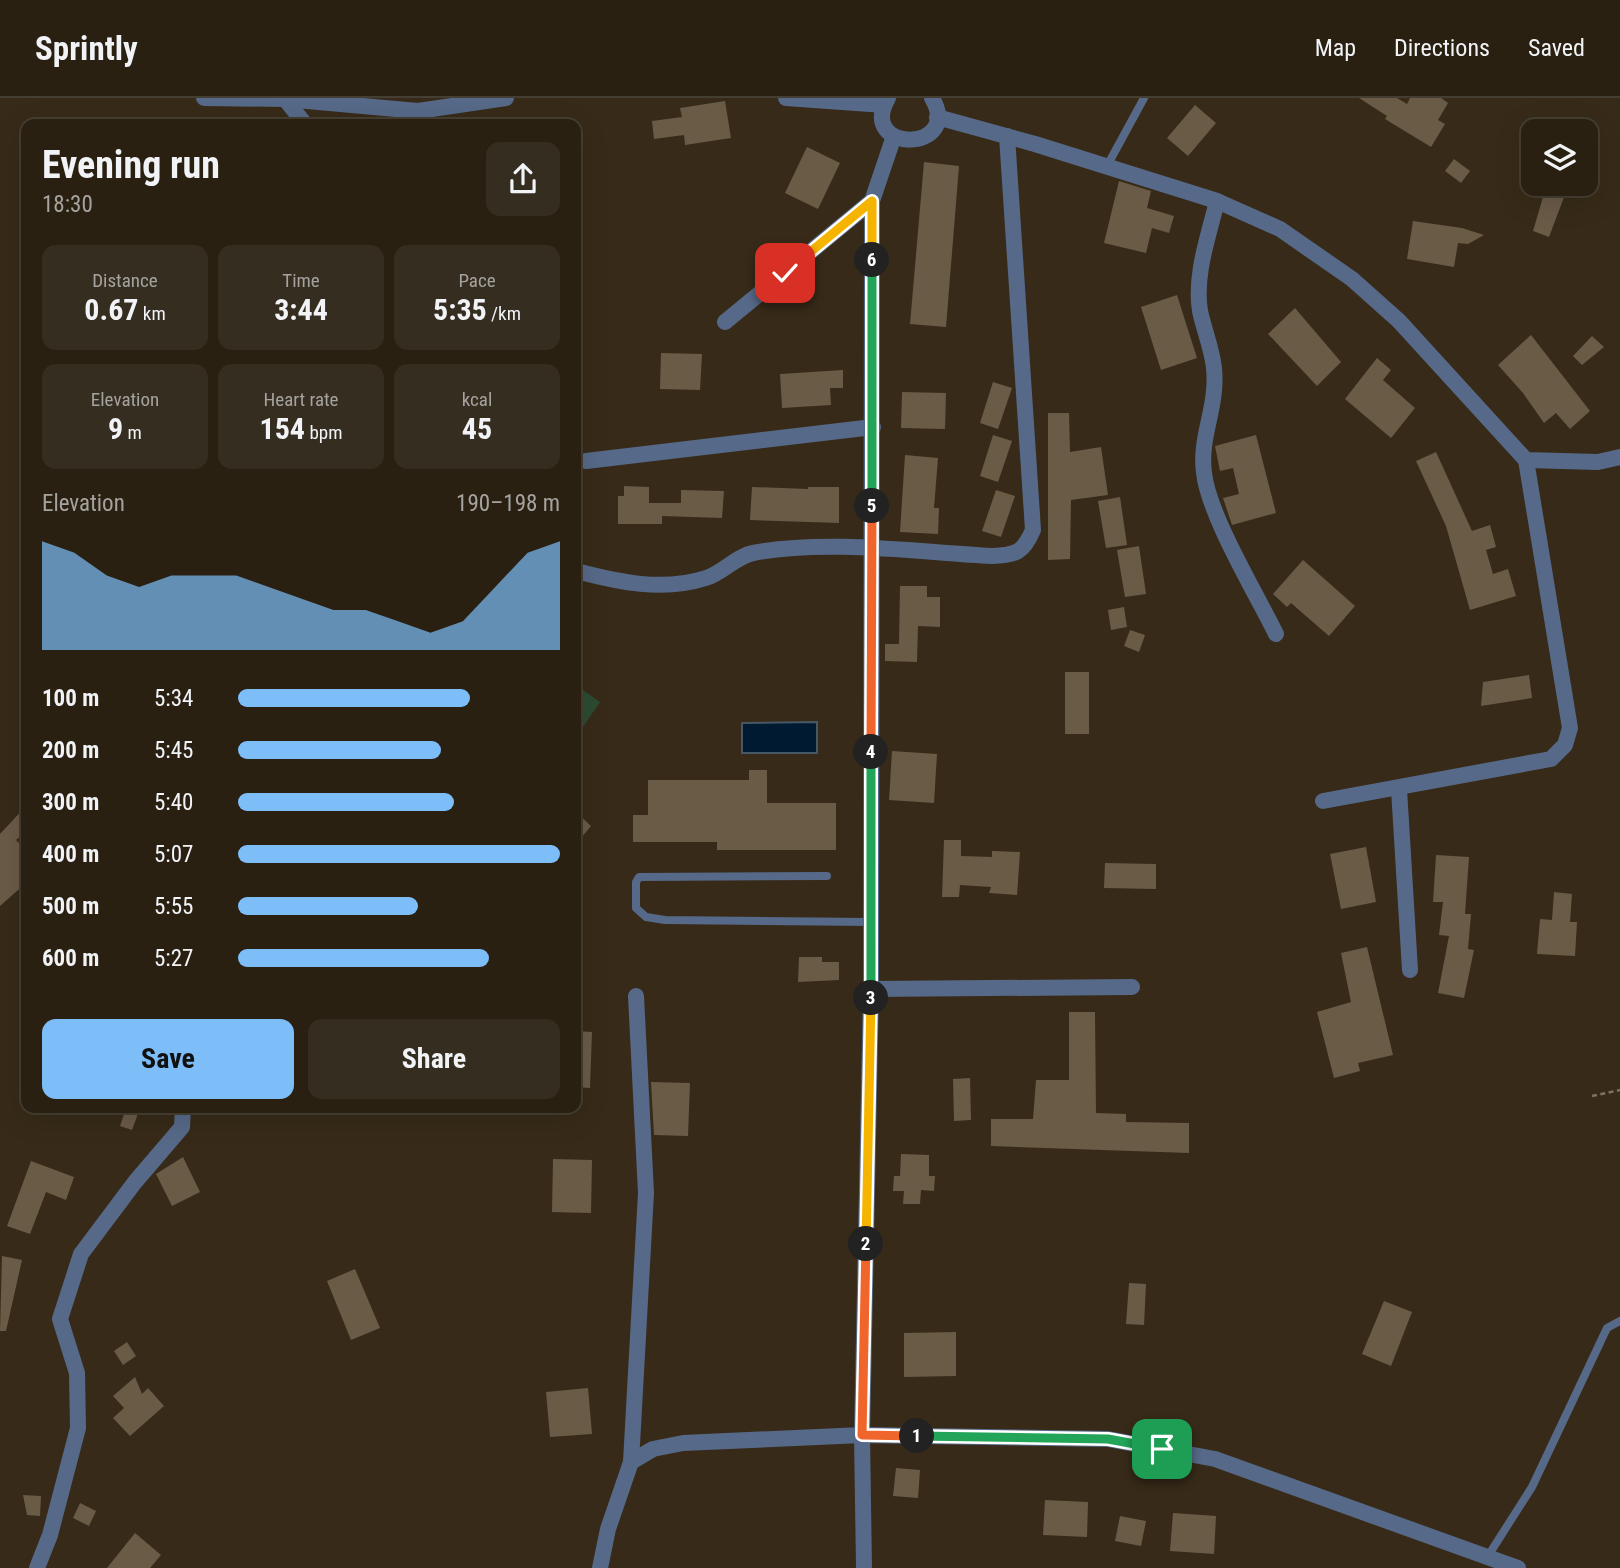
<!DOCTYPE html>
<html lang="en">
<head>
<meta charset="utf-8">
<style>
	body { margin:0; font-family:"Roboto Condensed",sans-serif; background:#352d20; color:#f1f3f6; height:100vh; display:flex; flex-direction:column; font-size:26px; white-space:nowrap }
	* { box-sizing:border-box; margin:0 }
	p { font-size:23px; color:#a5a39f }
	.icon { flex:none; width:38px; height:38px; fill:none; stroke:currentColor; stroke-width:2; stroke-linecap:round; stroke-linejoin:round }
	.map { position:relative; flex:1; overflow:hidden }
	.drawer { position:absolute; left:21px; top:21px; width:560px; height:994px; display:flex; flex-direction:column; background:#292012; border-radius:14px; box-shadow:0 7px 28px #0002,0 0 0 2px #453e32 }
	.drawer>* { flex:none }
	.tools { position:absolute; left:1521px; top:21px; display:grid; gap:14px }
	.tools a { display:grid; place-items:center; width:77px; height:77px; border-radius:14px; background:#292012; box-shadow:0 7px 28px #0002,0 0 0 2px #453e32; font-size:35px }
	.pin { position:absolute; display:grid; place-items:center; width:60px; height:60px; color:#fff; margin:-30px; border-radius:14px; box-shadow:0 4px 10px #0006 }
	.km { position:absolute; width:35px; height:35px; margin:-18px; border-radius:50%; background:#222; color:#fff; font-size:19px; line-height:35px; text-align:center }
	.round { display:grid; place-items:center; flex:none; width:74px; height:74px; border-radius:14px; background:#352d20 }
	.overview { display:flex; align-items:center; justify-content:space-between; height:119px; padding:0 21px }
	h1 { font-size:38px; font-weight:700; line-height:52px }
	.stats { display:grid; grid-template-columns:repeat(3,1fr); gap:10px; height:119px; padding:7px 21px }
	.stats div { display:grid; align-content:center; border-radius:14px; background:#352d20; text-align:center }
	.stats b { font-size:30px; font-weight:700 }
	.stats small { font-size:19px; font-weight:400 }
	.stats p { font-size:19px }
	.chart { height:196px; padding:14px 21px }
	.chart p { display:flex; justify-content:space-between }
	.chart svg { width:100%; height:126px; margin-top:7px; fill:#7dbef9; opacity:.7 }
	.primary-button { display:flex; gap:14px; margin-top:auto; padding:14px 21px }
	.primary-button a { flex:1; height:80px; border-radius:14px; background:#7dbef9; color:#111; font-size:28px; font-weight:700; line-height:80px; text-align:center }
	.primary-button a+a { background:#352d20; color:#f1f3f6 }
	ul { padding:0 21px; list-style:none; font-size:23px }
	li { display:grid; grid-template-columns:112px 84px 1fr; align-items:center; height:52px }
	li i { height:18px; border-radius:9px; background:#7dbef9 }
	header { display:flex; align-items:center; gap:42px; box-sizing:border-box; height:98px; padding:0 35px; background:#292012; border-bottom:2px solid #453e32 }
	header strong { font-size:33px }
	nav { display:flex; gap:38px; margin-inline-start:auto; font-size:24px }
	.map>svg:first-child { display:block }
</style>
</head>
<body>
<header>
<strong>Sprintly</strong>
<nav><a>Map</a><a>Directions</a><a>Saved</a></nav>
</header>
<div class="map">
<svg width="1620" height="1470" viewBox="0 0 1620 1470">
	<rect width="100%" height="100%" fill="#372a18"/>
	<polygon fill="#2c4b32" points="576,587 600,604 576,639"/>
	<polygon fill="#001a32" stroke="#485765" stroke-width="2" points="817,624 817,655 742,655 742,625"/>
	<g fill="#6a5b47">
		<polygon points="1359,0 1397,0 1407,6 1410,0 1441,0 1448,5 1438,22 1445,26 1431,49 1385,21 1387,18"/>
		<polygon points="725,3 731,40 685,47 684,37 654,41 652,23 682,19 680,10"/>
		<polygon points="1195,7 1216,25 1188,58 1167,40"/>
		<polygon points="807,49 840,65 818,111 785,95"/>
		<polygon points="1454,61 1470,73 1461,85 1445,73"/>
		<polygon points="924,64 959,68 946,229 910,226"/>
		<polygon points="1119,83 1151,93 1147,110 1174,118 1169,135 1152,130 1146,155 1104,145"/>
		<polygon points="1547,86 1569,86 1549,139 1533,133 1543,99 1524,90"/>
		<polygon points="1413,123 1462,130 1484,137 1468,146 1458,145 1454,169 1407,161"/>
		<polygon points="1177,197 1197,260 1161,272 1141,209"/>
		<polygon points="1295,210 1341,264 1317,288 1268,236"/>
		<polygon points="1531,237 1590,313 1570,331 1556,315 1544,325 1523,295 1498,267"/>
		<polygon points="1592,238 1604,249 1582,267 1573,258"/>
		<polygon points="661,255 702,256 700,292 660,291"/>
		<polygon points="1377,260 1391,272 1383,282 1415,310 1391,340 1345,301"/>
		<polygon points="843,272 843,290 830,290 831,307 782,310 780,276"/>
		<polygon points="993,284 1012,290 998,331 980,325"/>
		<polygon points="902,294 946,295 945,331 901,330"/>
		<polygon points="1048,315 1069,315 1070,354 1101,349 1108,397 1071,402 1070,461 1048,462"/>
		<polygon points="993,337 1012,343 998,384 980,378"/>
		<polygon points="1256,337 1276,415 1232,427 1223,400 1239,396 1233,370 1220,373 1215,348"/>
		<polygon points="1436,354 1472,433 1490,427 1496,449 1486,452 1493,476 1508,471 1516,498 1470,512 1446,428 1416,363"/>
		<polygon points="905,357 938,360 934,410 939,410 938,436 900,434"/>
		<polygon points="624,388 649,389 649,405 681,405 681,392 724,393 722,420 662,418 662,426 618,426 618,398 624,398"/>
		<polygon points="752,389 808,391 808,389 839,389 839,425 750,422"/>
		<polygon points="996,392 1015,398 1001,439 982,433"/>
		<polygon points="1120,399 1127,447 1106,450 1098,403"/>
		<polygon points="1139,448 1146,496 1125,499 1117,452"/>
		<polygon points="1303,462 1355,508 1329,538 1291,505 1287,509 1273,496"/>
		<polygon points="900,488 927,488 927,499 940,499 940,529 918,528 917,564 885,563 885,546 899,546"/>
		<polygon points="1124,509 1127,529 1111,532 1108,512"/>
		<polygon points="1130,532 1145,537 1139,554 1124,548"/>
		<rect x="1065" y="574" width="24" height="62"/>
		<polygon points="1529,577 1532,600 1481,608 1483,584"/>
		<polygon points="892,653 937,656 934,705 889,702"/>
		<polygon points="749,672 767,672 767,705 836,705 836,752 717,752 717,744 633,744 633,717 648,717 648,682 749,682"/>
		<polygon points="26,708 26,733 16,742 26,752 26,785 0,808 0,736"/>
		<polygon points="576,714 591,728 576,746"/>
		<polygon points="944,742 961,742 961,758 992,759 992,753 1020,754 1017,797 989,795 991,789 960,787 959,799 942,799"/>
		<polygon points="1366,749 1376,804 1341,811 1330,756"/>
		<polygon points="1436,757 1469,759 1465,816 1471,816 1468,851 1474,852 1464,900 1438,895 1449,838 1439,837 1443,804 1433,804"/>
		<polygon points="1105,765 1156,766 1156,791 1104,790"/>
		<polygon points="1554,794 1572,796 1570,824 1577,824 1575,858 1537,856 1540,821 1552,822"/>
		<polygon points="1367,849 1393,957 1358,965 1360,973 1334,980 1317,914 1351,904 1341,855"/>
		<polygon points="799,859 822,859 822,864 839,864 839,882 798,884"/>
		<polygon points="1069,914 1095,914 1096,1015 1126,1016 1126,1024 1189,1025 1189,1055 991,1048 991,1021 1033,1021 1036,982 1069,982"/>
		<polygon points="576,933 592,934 590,990 576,989"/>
		<polygon points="970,980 971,1022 954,1023 953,981"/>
		<polygon points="651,984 690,985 688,1038 654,1037"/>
		<polygon points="126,1010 140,1010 132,1032 120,1028"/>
		<polygon points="901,1056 929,1057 929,1078 935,1078 934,1093 921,1092 920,1106 903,1106 904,1093 893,1093 894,1078 900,1078"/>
		<polygon points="183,1059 200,1094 172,1108 156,1076"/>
		<polygon points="553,1061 592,1062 591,1115 552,1114"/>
		<polygon points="31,1063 74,1079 66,1102 46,1094 30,1136 7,1128"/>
		<polygon points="2,1158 22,1162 6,1233 0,1233"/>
		<polygon points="355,1171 380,1230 351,1242 327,1183"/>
		<polygon points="1129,1185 1146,1186 1144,1227 1126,1226"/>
		<polygon points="1384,1203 1412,1214 1391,1268 1362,1256"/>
		<polygon points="956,1234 956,1278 904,1279 904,1235"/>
		<polygon points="127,1244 136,1258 123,1267 114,1253"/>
		<polygon points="135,1279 142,1296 148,1290 164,1308 130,1338 113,1320 124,1310 113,1298"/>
		<polygon points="588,1290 592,1336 550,1339 546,1294"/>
		<polygon points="896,1370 920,1372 918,1400 893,1398"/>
		<polygon points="23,1397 41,1398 40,1418 27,1417"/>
		<polygon points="1045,1402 1088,1404 1087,1439 1043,1437"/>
		<polygon points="80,1405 96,1413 89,1428 73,1420"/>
		<polygon points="1173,1415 1216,1418 1214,1456 1170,1453"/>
		<polygon points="1120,1418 1146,1423 1141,1448 1115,1443"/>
		<polygon points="135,1435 161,1457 150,1470 107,1470"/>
	</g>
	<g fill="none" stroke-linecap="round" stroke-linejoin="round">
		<polyline stroke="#7e7263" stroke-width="2.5" stroke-dasharray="5 3.5" stroke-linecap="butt" points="1592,998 1620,992"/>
		<g stroke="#566988" stroke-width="8">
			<polyline points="1107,68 1144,0"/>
			<polyline points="827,778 639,779 636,784 636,810 646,819 665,822 871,824"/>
			<polyline points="1488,1458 1532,1389 1607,1230 1620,1223"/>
		</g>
		<g stroke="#566988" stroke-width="16">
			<polyline points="204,0 285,1 418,13 506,0"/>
			<polyline points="786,0 884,7"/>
			<path d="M888 0C856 56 964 55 932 0"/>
			<polyline points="285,1 305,26"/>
			<polyline points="937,19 1035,46 1217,103 1280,131 1352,181 1399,223 1526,362 1598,364 1620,359"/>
			<path d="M1217 103C1209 137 1194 177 1200 213 1204 232 1212 251 1214 270 1218 310 1199 338 1204 375 1209 418 1256 495 1276 536"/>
			<polyline points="725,224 872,103"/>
			<polyline points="586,363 873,329"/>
			<path d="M576 473C619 484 662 494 706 480 723 475 736 458 753 455 825 441 917 454 992 458 1016 457 1023 455 1033 432L1007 38"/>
			<polyline points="1399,691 1410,872"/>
			<polyline points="1323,703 1551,661 1565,647 1570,630 1526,362"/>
			<polyline points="871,891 1132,889"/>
			<polyline points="631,1364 646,1095 636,898"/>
			<polyline points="37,1470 50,1437 78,1330 77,1275 60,1221 81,1156 135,1084 182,1029 183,1010"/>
			<polyline points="600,1470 608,1431 631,1364 653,1351 683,1345 862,1337 1108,1341 1215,1361 1518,1470"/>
			<polyline points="864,1470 862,1337 871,891 872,103 894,38"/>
		</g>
	</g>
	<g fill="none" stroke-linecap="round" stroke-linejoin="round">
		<g stroke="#fff" stroke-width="14">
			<polyline id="split-1" points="917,1338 1108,1341 1162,1351"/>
		</g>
		<g stroke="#fff" stroke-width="14">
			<polyline id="split-2" points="866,1146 862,1337 917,1338"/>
		</g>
		<g stroke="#fff" stroke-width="14">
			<polyline id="split-3" points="866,1146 871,900"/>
		</g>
		<g stroke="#fff" stroke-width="14">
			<polyline id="split-4" points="871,900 871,654"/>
		</g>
		<g stroke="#fff" stroke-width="14">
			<polyline id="split-5" points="871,654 872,408"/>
		</g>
		<g stroke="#fff" stroke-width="14">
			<polyline id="split-6" points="872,408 872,162"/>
		</g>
		<g stroke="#fff" stroke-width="14">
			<polyline id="split-7" points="785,175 872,103 872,162"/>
		</g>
		<use href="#split-1" stroke="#22a559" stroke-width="9"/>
		<use href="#split-2" stroke="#f0652b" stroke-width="9"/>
		<use href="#split-3" stroke="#f5b400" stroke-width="9"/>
		<use href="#split-4" stroke="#22a559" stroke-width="9"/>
		<use href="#split-5" stroke="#f0652b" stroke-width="9"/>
		<use href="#split-6" stroke="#22a559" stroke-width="9"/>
		<use href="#split-7" stroke="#f5b400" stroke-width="9"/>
	</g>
</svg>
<div class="tools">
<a><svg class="icon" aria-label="layers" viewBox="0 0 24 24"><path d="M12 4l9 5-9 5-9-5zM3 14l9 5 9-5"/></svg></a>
</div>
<div class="pin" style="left:1162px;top:1351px;background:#1e9e55"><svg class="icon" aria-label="arrive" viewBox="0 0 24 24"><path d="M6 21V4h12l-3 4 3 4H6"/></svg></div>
<div class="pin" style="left:785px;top:175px;background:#d93025"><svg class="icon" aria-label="check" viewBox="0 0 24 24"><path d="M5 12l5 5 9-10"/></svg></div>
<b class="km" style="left:917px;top:1338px">1</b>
<b class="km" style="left:866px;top:1146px">2</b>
<b class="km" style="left:871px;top:900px">3</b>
<b class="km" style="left:871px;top:654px">4</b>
<b class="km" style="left:872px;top:408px">5</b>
<b class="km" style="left:872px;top:162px">6</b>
<section class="drawer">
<div class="overview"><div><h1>Evening run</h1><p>18:30</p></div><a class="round"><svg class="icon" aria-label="share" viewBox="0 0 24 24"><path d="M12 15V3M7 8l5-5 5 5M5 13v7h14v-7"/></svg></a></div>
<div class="stats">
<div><p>Distance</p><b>0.67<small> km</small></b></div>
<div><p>Time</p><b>3:44</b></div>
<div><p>Pace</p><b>5:35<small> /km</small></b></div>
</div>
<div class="stats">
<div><p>Elevation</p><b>9<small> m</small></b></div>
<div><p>Heart rate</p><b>154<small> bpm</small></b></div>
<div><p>kcal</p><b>45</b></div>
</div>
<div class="chart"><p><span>Elevation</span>190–198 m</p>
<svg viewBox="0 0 160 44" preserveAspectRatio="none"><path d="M0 44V6L10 10L20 18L30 22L40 18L50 18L60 18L70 22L80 26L90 30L100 30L110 34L120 38L130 34L140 22L150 10L160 6V44z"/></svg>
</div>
<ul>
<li><b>100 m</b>5:34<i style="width:72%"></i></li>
<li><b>200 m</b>5:45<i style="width:63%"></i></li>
<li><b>300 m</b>5:40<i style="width:67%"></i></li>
<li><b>400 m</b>5:07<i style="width:100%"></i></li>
<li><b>500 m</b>5:55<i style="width:56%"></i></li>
<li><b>600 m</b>5:27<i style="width:78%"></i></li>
</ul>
<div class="primary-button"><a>Save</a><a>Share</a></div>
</section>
</div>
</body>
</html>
